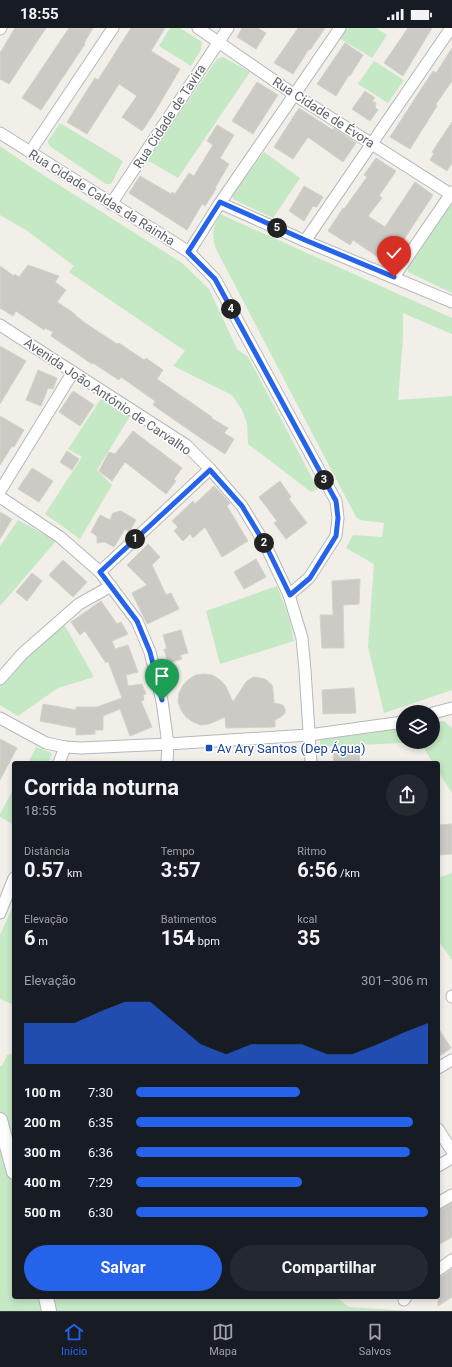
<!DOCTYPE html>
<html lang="pt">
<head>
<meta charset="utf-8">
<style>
	body { margin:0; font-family:Roboto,sans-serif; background:#242831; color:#f1f3f6; height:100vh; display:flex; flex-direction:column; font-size:15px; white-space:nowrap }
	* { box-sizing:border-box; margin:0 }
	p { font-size:13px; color:#9ea1a6 }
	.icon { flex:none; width:22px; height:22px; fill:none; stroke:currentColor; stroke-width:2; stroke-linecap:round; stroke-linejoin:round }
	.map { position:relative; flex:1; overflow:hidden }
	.side { position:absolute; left:12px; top:733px; width:428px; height:538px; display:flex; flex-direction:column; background:#171b24; border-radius:4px; box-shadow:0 2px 6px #0003 }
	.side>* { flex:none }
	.buttons { position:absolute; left:396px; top:677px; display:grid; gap:8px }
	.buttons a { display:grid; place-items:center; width:44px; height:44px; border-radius:50%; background:#171b24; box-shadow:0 2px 6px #0003; font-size:20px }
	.pin { position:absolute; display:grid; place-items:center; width:34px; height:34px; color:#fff; margin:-41px -17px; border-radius:50% 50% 50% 0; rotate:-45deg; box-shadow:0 0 4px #0007 }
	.pin .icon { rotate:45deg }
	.km { position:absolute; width:20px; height:20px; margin:-10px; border-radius:50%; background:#222; color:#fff; font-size:11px; line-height:20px; text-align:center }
	.round { display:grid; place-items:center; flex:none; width:42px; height:42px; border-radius:21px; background:#242831 }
	.headline { display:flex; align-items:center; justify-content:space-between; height:68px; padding:0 12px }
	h1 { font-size:22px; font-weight:700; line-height:30px }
	.figures { display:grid; grid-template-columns:repeat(3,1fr); gap:6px; height:68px; padding:4px 12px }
	.figures div { display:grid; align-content:center }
	.figures b { font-size:20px; font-weight:700 }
	.figures small { font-size:11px; font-weight:400 }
	.figures p { font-size:11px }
	.chart { height:112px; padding:8px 12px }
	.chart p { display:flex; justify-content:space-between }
	.chart svg { width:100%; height:72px; margin-top:4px; fill:#2563eb; opacity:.7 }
	.action { display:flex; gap:8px; margin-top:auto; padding:8px 12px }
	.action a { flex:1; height:46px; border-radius:24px; background:#2563eb; color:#fff; font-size:16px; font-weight:700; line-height:46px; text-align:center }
	.action a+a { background:#242831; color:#f1f3f6 }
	ul { padding:0 12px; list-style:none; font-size:13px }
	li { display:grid; grid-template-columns:64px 48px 1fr; align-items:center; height:30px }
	li i { height:10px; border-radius:5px; background:#2563eb }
	.status { display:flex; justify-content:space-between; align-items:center; height:28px; padding:0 20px; background:#171b24; direction:ltr }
	.status svg { height:11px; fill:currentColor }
	.tabs { display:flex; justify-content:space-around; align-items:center; height:56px; border-top:1px solid #363941; background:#171b24; font-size:11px; color:#9ea1a6 }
	.tabs a { display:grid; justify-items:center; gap:2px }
	.tabs .selected { color:#2563eb }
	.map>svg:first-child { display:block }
</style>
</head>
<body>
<div class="status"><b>18:55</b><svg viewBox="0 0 49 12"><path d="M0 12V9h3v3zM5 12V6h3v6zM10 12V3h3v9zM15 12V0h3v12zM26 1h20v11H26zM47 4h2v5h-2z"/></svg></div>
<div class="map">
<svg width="452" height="1283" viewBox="0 0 452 1283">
	<rect width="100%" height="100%" fill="#f1efe8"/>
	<g fill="#c5e8c5">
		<polygon points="170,0 180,0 202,14 201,22 191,38 159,18"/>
		<polygon points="345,0 376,0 387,7 372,30 339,10"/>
		<polygon points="223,29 250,44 178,150 147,132 217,31"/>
		<polygon points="374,33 404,52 388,75 358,56"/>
		<polygon points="60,95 123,133 111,156 106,156 51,119 48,115 48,113"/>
		<polygon points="0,118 26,136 182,235 209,261 237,321 248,329 318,461 311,464 248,416 247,395 242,382 232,367 173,338 185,323 69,244 74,238 26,202 0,187"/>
		<polygon points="264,124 300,150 273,190 233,171 232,166"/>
		<polygon points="449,177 452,177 452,265 408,244 408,239"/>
		<path d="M220 186 452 290V306L403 285V310L398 372 452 368V662L384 685 368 619 374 536 346 520 353 507 382 509 384 495 360 492 356 489 215 219C212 205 213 199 220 186Z"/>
		<polygon points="102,369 130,388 97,442 112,457 80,511 45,486 82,429 68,421"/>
		<polygon points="18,492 56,513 0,578 0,518"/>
		<polygon points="277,558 289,590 294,613 220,636 206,583"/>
		<polygon points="64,596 94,649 58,660 18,688 0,677 0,656 6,648"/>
		<polygon points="444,693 452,700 452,765 438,743 438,735 433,735 420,714 320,719 320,712 403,700 403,714 433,714 433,695"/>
		<polygon points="36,719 52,725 48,735 28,735"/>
		<polygon points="14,760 14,797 0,789 0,786"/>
		<polygon points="452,845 452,932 438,912 438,850"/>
		<polygon points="12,880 14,881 14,977 0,971 0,907"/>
		<polygon points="14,1025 14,1269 336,1269 349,1279 409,1283 0,1283 0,1038 2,1038 7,1027"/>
	</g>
	<g fill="#cccac5" stroke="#d6d1c6">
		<polygon points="15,0 46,0 9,56 0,51 0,25"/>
		<polygon points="69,0 93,0 84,15 85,16 41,82 22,70"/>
		<polygon points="131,0 165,0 151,23 180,41 156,82 142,103 122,89 137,68 119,56 87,106 67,94 95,50 98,52"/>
		<polygon points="242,0 258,0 266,5 256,21 237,9"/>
		<polygon points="298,0 325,0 310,22 309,21 293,46 274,35"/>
		<polygon points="408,0 432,0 403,48 384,35"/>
		<polygon points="345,15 363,27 350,48 349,47 336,68 317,56"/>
		<polygon points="452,20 452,53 436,76 437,78 410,121 390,109 433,43 436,45"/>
		<polygon points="257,54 278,67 253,106 232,93"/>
		<polygon points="365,63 375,70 372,73 376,75 375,79 378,82 370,93 352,81"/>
		<polygon points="299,80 333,102 334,100 356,115 343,134 308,109 293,131 274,119"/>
		<polygon points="452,94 452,135 447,143 430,132 434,125 432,124"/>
		<polygon points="217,97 234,107 220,130 229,136 215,160 216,161 205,178 202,176 187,202 129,165 140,148 171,166 172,164 175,166 189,145 194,148 213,117 207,113"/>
		<polygon points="376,130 396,143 379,168 382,170 368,188 385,199 415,154 433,167 388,236 353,212 350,217 328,203 343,180 344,181 367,149 364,147"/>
		<polygon points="304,158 323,169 317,179 313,178 304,193 289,183"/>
		<polygon points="28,237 59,248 55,254 66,262 57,274 75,286 75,287 85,295 117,316 119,315 144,332 146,330 163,342 157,351 212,389 211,390 228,400 224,405 234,411 225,426 205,413 153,377 155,373 121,349 119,352 93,335 92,336 51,308 53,304 45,300 44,302 16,283 13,288 0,280 0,238 14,248 15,246 19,249"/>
		<polygon points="0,318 26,333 0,376"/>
		<polygon points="38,342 57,350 53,361 48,360 41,378 26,372"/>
		<polygon points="73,363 94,377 80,398 59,384"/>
		<polygon points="0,388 24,402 14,419 12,418 0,437"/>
		<polygon points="133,403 182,440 174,451 176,453 166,466 125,434 112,453 99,443 109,424 115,426"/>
		<polygon points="67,423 79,431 72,442 60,434"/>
		<polygon points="32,440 53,453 39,474 18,461"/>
		<polygon points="280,453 291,469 289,471 307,495 286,511 274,495 277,493 259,469"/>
		<polygon points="214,458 230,475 227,478 248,513 222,529 205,499 193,510 190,506 183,513 174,503 178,499 172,493 193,473 195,476"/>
		<polygon points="121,483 136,492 129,504 125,501 114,519 105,514 97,515 97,508 91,504 100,487 110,492 113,485"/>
		<polygon points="0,484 12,491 0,511"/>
		<polygon points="148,516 160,529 152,537 166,567 171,565 179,581 147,596 132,565 147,557 127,537"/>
		<polygon points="256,531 266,549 244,561 234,544"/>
		<polygon points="63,532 87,554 73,569 49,547"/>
		<polygon points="32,545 42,553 27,573 16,564"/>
		<polygon points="360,551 359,576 343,577 344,620 322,620 320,587 333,587 332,553"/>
		<polygon points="101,573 117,596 121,594 128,606 112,613 115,621 128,617 138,644 126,647 128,658 142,656 146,666 143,667 144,672 141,673 152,699 130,708 120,681 103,688 103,702 95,702 95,706 76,707 76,700 40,693 43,676 76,682 76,679 97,679 122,670 108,633 106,635 85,603 80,607 71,594"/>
		<polygon points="181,602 188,625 180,627 182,631 168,635 164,621 167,621 163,607"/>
		<polygon points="204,646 212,647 219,651 225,657 233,674 246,654 250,651 254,649 265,651 272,657 273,662 274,675 283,677 285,681 285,685 282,688 275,692 275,699 226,700 225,689 209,696 201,697 193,694 186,689 181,682 178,674 179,665 183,657 189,651 196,647"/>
		<polygon points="354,660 356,685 323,686 322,662"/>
		<polygon points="0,711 17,720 0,752"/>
		<polygon points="359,723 360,735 334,735 333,725"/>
		<polygon points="452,796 452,826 438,827 438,797"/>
		<polygon points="438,1000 451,1020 438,1029"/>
		<polygon points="452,1175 452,1209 438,1217 438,1183"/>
		<polygon points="452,1241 452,1269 438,1278 438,1249 442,1248"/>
	</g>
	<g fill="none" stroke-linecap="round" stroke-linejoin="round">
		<g stroke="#b5b8bc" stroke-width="13">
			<g id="minor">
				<polyline points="198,0 295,67 452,167"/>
				<polyline points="0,1 1,0"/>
				<polyline points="0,105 189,224 215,251 336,473 338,490 336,508 309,550 289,567"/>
				<polyline points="30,124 113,0"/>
				<polyline points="220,175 305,213 452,274"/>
				<polyline points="111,176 228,0"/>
				<polyline points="305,213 451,0"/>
				<polyline points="189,224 220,175 340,0"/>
				<polyline points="394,249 452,164"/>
				<polyline points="0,297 186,417 210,441 242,478 265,516 289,567 302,610 305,642 311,735"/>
				<polyline points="0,463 73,344"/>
				<polyline points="0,469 60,509 100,544 137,593 150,624 162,673 168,716 167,735"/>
				<polyline points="100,544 210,441"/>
				<polyline points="0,651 22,626 79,576 111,558"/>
				<polyline points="433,685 452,680"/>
				<polyline points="0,690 46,715 65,719 81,720 168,716 309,707 403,694"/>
				<polyline points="59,735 65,719"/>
				<polyline points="0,885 14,850"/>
				<polyline points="452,968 452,969"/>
				<polyline points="438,1040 452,1032"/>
				<polyline points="438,1101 452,1123"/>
				<polyline points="438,1138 452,1130"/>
				<polyline points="438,1175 452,1167"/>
				<polyline points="438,1242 452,1232"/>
				<polyline points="404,1272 406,1269"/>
			</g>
		</g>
		<g stroke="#b5b8bc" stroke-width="16">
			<g id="tertiary">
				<polyline points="0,1092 14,1144"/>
				<polyline points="46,1269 49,1283"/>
			</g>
		</g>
		<use href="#minor" stroke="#fff" stroke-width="11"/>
		<use href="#tertiary" stroke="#fff" stroke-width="14"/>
	</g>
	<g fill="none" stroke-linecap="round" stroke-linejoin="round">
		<g stroke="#fff" stroke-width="8">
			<polyline id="route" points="162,672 150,624 137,593 100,544 210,442 242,478 265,516 290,567 310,550 336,508 338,490 336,473 215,251 188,224 220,174 305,212 394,249"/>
		</g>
		<use href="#route" stroke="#2563eb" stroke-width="5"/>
	</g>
	<rect fill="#1a4fb4" stroke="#fff" stroke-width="1.5" x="205" y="716" width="8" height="8" rx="2"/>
	<g text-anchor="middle" stroke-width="3" stroke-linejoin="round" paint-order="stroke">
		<g font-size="13" fill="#5f6368" stroke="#fff">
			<text transform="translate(324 84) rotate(33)" y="5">Rua Cidade de Évora</text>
			<text transform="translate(169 88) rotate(-57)" y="5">Rua Cidade de Tavira</text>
			<text transform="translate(102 169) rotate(32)" y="5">Rua Cidade Caldas da Rainha</text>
			<text transform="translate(108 368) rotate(34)" y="5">Avenida João António de Carvalho</text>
		</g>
		<g font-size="13" fill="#164399" stroke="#fff" text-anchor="start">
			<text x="217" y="725">Av Ary Santos (Dep Água)</text>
		</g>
	</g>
</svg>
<div class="buttons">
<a><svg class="icon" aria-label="layers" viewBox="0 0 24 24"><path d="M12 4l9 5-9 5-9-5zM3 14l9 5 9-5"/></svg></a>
</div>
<div class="pin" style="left:162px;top:672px;background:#1e9e55"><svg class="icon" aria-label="arrive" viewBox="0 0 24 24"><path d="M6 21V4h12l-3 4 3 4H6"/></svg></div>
<div class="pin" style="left:394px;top:249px;background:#d93025"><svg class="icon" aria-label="check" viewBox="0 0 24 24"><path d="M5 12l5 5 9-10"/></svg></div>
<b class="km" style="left:135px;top:511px">1</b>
<b class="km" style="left:264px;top:515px">2</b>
<b class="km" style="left:324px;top:452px">3</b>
<b class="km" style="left:231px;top:281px">4</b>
<b class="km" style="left:277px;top:200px">5</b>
<section class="side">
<div class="headline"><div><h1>Corrida noturna</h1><p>18:55</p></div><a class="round"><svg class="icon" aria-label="share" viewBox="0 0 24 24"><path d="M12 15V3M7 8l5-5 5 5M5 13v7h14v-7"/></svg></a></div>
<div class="figures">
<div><p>Distância</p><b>0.57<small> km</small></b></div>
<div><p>Tempo</p><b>3:57</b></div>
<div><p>Ritmo</p><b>6:56<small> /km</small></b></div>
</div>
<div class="figures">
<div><p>Elevação</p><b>6<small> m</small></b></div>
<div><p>Batimentos</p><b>154<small> bpm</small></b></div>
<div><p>kcal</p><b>35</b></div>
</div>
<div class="chart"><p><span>Elevação</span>301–306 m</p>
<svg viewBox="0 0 160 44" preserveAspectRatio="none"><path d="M0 44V19L10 19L20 19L30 12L40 6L50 6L60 19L70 32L80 38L90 32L100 32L110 32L120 38L130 38L140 32L150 25L160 19V44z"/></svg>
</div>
<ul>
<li><b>100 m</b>7:30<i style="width:56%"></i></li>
<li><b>200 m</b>6:35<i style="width:95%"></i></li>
<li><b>300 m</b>6:36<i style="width:94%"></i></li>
<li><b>400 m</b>7:29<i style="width:57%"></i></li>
<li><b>500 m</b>6:30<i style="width:100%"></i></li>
</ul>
<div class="action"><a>Salvar</a><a>Compartilhar</a></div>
</section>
</div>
<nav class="tabs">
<a class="selected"><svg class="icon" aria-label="home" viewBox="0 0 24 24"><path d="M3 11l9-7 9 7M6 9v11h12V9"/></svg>Início</a>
<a><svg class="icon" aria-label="map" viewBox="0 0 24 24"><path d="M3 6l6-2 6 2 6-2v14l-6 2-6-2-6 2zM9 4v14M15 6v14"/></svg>Mapa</a>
<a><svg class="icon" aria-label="saved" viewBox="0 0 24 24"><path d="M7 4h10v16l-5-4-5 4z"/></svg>Salvos</a>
</nav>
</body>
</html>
